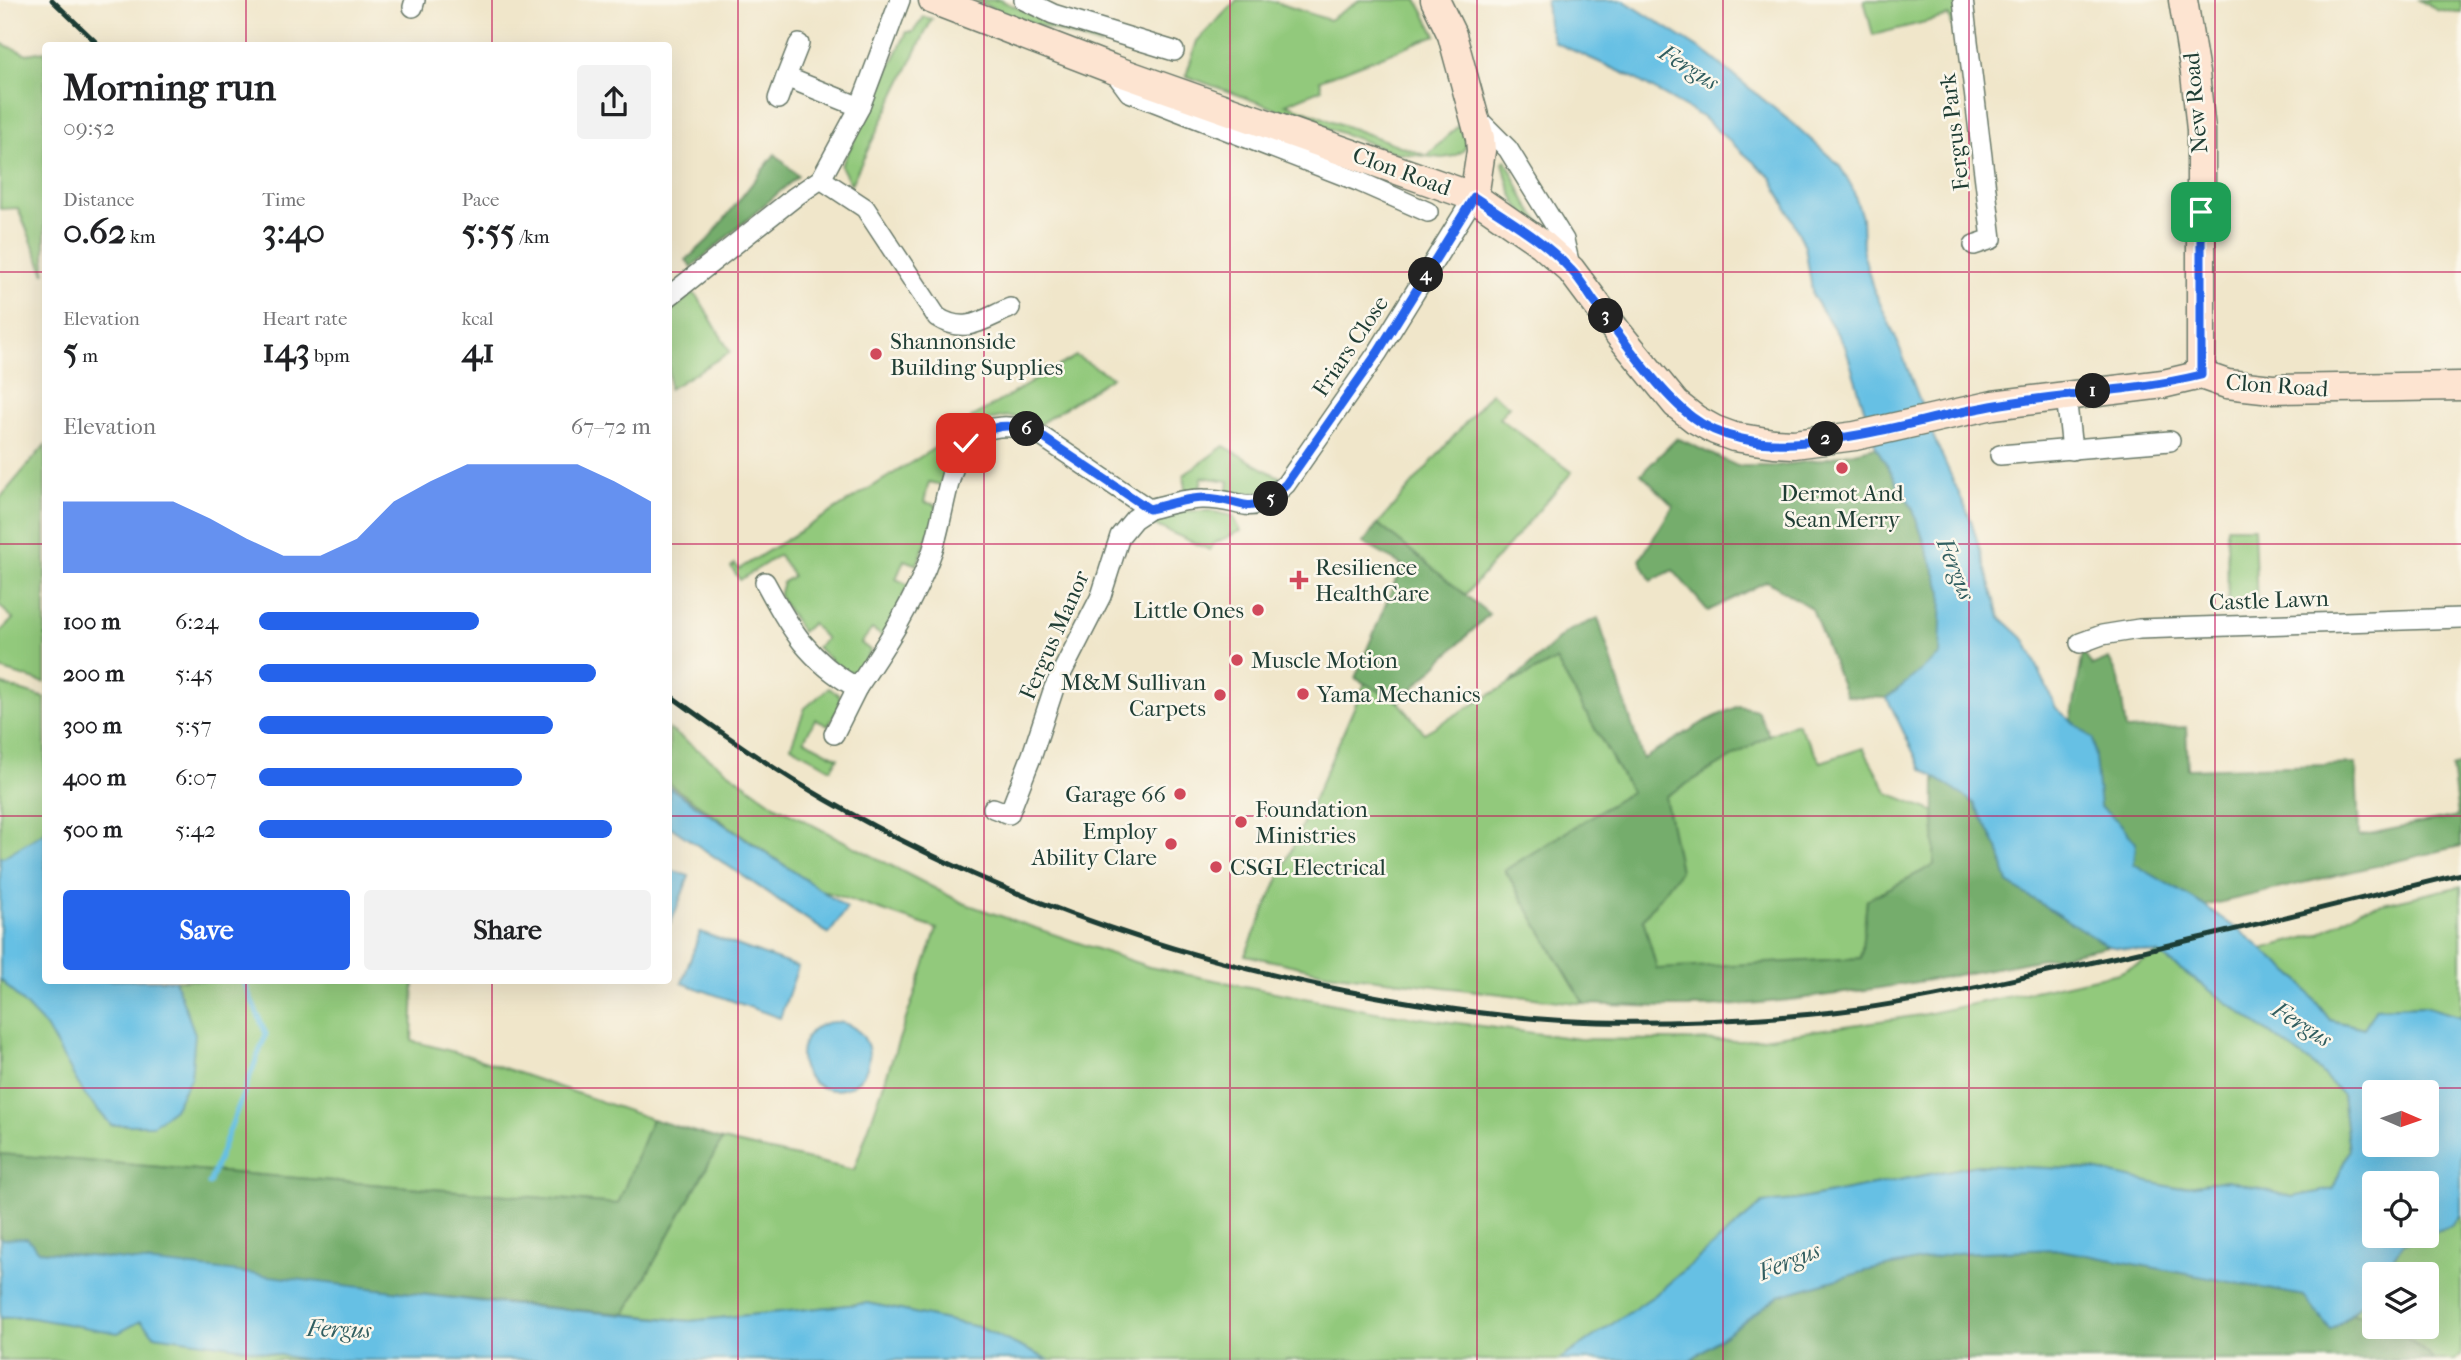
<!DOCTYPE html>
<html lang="en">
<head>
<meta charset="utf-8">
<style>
	body { margin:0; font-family:"IM FELL French Canon",serif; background:#f2f2f2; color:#202124; height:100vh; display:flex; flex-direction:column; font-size:26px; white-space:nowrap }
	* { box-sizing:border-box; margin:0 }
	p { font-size:23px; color:#757577 }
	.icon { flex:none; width:38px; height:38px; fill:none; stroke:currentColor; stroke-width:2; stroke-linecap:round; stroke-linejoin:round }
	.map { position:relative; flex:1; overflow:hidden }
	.side { position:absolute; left:42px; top:42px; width:630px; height:942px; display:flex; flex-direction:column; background:#fff; border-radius:7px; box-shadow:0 7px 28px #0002 }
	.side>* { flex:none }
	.needle { width:46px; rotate:92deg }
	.buttons { position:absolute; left:2362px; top:1080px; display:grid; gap:14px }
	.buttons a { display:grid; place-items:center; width:77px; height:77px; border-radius:7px; background:#fff; box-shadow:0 7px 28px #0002; font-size:35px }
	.pin { position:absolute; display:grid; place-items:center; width:60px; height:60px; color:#fff; margin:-30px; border-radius:14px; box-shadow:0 4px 10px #0006 }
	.km { position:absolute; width:35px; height:35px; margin:-18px; border-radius:50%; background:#222; color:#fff; font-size:19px; line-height:35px; text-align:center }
	.round { display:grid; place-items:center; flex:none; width:74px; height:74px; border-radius:7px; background:#f2f2f2 }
	.head { display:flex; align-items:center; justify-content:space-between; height:119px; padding:0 21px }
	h1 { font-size:38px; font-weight:800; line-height:52px }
	.figures { display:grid; grid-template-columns:repeat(3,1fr); gap:10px; height:119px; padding:7px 21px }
	.figures div { display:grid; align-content:center }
	.figures b { font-size:35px; font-weight:800 }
	.figures small { font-size:19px; font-weight:400 }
	.figures p { font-size:19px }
	.chart { height:196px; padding:14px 21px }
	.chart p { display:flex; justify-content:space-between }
	.chart svg { width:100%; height:126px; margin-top:7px; fill:#2563eb; opacity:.7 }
	.button { display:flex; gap:14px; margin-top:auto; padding:14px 21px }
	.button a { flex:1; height:80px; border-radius:7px; background:#2563eb; color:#fff; font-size:28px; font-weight:800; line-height:80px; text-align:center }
	.button a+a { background:#f2f2f2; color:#202124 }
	ul { padding:0 21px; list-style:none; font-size:23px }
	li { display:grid; grid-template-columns:112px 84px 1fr; align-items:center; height:52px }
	li i { height:18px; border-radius:9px; background:#2563eb }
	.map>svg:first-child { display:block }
</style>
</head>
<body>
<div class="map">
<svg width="2461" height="1360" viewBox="0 0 2461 1360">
	<rect width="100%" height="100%" fill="#fbf7ec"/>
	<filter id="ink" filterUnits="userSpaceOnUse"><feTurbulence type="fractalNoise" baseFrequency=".0143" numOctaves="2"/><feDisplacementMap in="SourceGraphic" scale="14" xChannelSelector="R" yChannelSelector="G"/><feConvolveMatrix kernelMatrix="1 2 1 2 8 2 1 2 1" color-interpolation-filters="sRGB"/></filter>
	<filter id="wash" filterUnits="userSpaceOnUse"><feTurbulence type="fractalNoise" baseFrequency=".00686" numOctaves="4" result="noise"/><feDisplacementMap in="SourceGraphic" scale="28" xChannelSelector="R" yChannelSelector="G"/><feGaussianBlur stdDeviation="1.57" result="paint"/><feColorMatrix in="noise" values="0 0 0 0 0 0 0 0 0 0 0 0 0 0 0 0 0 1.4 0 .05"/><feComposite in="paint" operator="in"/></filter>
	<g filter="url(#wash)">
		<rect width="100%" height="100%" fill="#f0e6ca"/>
		<g fill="#92c97c" stroke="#588358" stroke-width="2">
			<polygon points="974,0 1000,0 1063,28 1089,33 1102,46 1013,17"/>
			<polygon points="1237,0 1269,0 1329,20 1360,0 1417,0 1436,35 1320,80 1322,89 1286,104 1427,156 1466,118 1469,140 1463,151 1454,156 1443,158 1396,153 1186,76 1197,41"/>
			<polygon points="1864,0 1955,0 1958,23 1951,25 1949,16 1873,35"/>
			<polygon points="2419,0 2461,0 2461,12 2438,11"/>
			<polygon points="924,17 932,19 851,184 841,166 907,32 913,32"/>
			<polygon points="0,43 27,54 45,51 45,274 18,208 0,209"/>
			<path d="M1506 160C1520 185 1522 206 1545 226 1515 216 1509 190 1503 162Z"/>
			<polygon points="693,293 698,297 730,352 669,389 669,312"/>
			<path d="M1076 356 1112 377 1038 425C1012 410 996 417 970 428L971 418Z"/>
			<polygon points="1491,393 1509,406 1499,418 1572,472 1465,595 1378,524"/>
			<polygon points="967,428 950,456 942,485 929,482 924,502 937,505 935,518 917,565 904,560 896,579 909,585 882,636 872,629 861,643 871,651 857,672 842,671 817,647 826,639 812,623 802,632 779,596 783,582 793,576 779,555 740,580 731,567 735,564 739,569"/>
			<polygon points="45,445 45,683 0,669 0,632 13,619 0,606 0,498"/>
			<path d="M1224 446 1273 474 1282 478C1260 493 1254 497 1227 493L1229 481 1202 477 1200 488 1185 491 1184 475Z"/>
			<polygon points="1181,511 1209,511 1233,516 1241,531 1214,543 1210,550 1152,524"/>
			<polygon points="2227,527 2254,527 2257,609 2228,610"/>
			<polygon points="1556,660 1631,792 1505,870 1584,1004 1327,973 1245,955 1365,683 1399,702 1424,733 1509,684"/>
			<polygon points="0,684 45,698 46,980 414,980 412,1041 466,1055 652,1119 618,1204 0,1154"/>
			<polygon points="829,688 839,695 841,704 828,726 815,719 804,740 838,758 831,769 791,746 805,708"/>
			<polygon points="1797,723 1821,762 1863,748 1888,793 1935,812 1934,865 1867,900 1861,958 1657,970 1643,919 1680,871 1665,797 1769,735"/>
			<polygon points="669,729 776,806 963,903 1149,967 1375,1012 1579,1039 1742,1041 1921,1015 2119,973 2159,954 2310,1062 2342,1094 2349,1150 2333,1189 2292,1197 2227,1180 2176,1188 2093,1170 1977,1165 1796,1200 1763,1203 1655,1295 1559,1360 1049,1360 978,1327 868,1303 690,1321 625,1314 722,1140 854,1170 937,929 820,890 669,784"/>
			<polygon points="2461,886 2461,1017 2424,1006 2376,1008 2365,1028 2330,1020 2298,979 2262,949 2319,934 2361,909"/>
			<polygon points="2461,1215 2461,1355 2455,1360 2434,1360 2395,1327 2427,1326 2427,1274 2381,1274 2404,1242 2451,1226"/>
			<polygon points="2375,1283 2375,1318 2352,1314"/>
			<polygon points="26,1317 141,1321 239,1347 305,1360 0,1360 0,1318"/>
		</g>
		<g fill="#75ad6c" stroke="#4a7550" stroke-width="2">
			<polygon points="775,154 798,176 692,267 686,260 708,240"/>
			<polygon points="1677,438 1737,466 1774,466 1819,460 1876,447 1912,507 1942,592 1941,655 1887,698 1846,696 1812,609 1767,581 1708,611 1673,570 1651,581 1640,560 1673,506 1641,474"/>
			<polygon points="1378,524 1489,614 1399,702 1355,678 1402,565 1363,543"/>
			<path d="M1598 618 1643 759 1704 722 1738 706 1757 710 1769 735 1665 797 1680 871 1643 919 1657 969 1861 958 1867 900 1934 865 1935 777 1974 803 1998 848 2008 883 2108 946C1986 971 1864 994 1739 1005 1688 1009 1636 1006 1584 1004L1505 870 1631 792 1556 660 1509 684 1566 632Z"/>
			<polygon points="2083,652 2092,666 2109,659 2119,678 2126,730 2186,727 2188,769 2356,764 2359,836 2458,816 2452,767 2461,764 2461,846 2205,906 2134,864 2119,822 2100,807 2093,740 2071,721"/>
			<path d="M652 1119 722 1140 625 1314C429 1298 234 1271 39 1251L27 1239H0V1154L618 1204Z"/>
			<polygon points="2055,1249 2305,1296 2331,1330 2352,1314 2375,1318 2375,1326 2395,1327 2434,1360 1690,1360 1779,1296 1866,1271 1957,1253"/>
		</g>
		<g fill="#66c0e4" stroke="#427e8c" stroke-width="2" fill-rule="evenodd">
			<path d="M1546 0H1623L1709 55 1797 127 1839 165 1852 187 1862 218 1863 252 1873 288 1896 338 1934 438 1971 520 2000 617 2026 641 2056 708 2093 739 2100 807 2119 822 2136 843 2134 864 2205 906 2248 937 2298 979 2330 1020 2364 1028 2376 1008 2424 1006 2461 1017V1215L2451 1226 2427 1234V1183H2375V1236H2424L2404 1243 2381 1274H2375C2375 1297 2348 1317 2331 1330L2304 1296 2055 1249 1957 1253 1866 1271 1779 1296 1690 1360H1559L1655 1295 1763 1203 1796 1200 1977 1165 2093 1170 2176 1188 2227 1180 2292 1197 2333 1189 2349 1150 2342 1094 2310 1062 2159 954 2108 946 2008 883 1998 848 1974 803 1921 768 1887 698 1940 655 1942 592 1912 507 1876 447 1845 346 1813 296 1805 246 1772 178 1702 117 1630 76 1554 42 1548 23ZM2375 1092H2427V1144H2375Z"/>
			<polygon points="669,787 847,908 829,934 669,826"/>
			<polygon points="45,830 46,980 175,980 195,1034 191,1077 174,1109 153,1125 111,1125 84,1094 46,1027 0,979 0,857 3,857 43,833"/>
			<polygon points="668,869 689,876 671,923 669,922"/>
			<polygon points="700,932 798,967 780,1018 682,983"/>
			<circle cx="835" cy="1056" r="34"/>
			<polygon points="27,1238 39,1251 213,1269 493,1303 690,1321 868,1303 978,1327 1049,1360 305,1360 239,1347 154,1335 141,1321 118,1333 26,1317 0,1318 0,1239"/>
		</g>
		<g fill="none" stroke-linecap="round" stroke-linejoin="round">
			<polyline stroke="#66c0e4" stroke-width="5" points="209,1184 266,1034 243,980"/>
		</g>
	</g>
	<g filter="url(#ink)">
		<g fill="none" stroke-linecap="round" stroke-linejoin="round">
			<g stroke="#687868" stroke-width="22">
				<g id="street">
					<polyline points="1024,0 1053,14 1174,51"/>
					<polyline points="1963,0 1992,239 1974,245"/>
					<polyline points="413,7 415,0"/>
					<polyline points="799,44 786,77 860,107"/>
					<polyline points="1112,69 1129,92 1360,182 1428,212"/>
					<polyline points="778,99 786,77"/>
					<polyline points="1477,118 1508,149 1564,240 1571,270"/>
					<polyline points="821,179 860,107 900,0"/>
					<path d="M668 297 796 196 821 179 865 208 937 317C965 335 982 320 1010 308"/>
					<polyline points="2066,395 2072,450"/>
					<polyline points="2000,455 2170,441"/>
					<path d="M765 582C791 630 808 660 857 688 886 645 915 601 932 552 943 522 947 468 965 445 983 422 1014 424 1038 434L1149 509C1167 505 1187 498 1204 499 1248 499 1247 521 1286 484L1378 352 1474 197"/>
					<polyline points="2080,643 2102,635 2139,629 2461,618"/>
					<polyline points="834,734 857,688"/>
					<polyline points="993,808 1009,814 1032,755 1054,688 1101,596 1120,536 1134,519 1149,509"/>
				</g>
			</g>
			<g stroke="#687868" stroke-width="31">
				<g id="secondary">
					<polyline points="933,0 1112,69 1474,197 1542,244 1571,270 1618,333 1676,404 1695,419 1715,430 1734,437 1774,443 1794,444 1855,436 1993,405 2163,384 2201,375 2227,384 2272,389 2461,386"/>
					<polyline points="1435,0 1452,35 1480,138 1481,151 1474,197"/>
					<polyline points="2183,0 2195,73 2201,130 2201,375"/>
				</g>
			</g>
			<use href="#street" stroke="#fff" stroke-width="19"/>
			<use href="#secondary" stroke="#fde4d1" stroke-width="28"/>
			<g stroke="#1f3d34" stroke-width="5">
				<polyline points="52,0 100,46"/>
				<path d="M668 694C719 731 771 768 825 799 995 897 1181 961 1373 996 1448 1010 1523 1020 1598 1022 1677 1023 1756 1020 1834 1012 1899 1005 1965 990 2029 976 2174 946 2317 909 2461 874"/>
			</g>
		</g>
	</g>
	<g fill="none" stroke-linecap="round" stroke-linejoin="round" filter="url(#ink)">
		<g stroke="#fff" stroke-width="14">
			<path id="route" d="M966 443C992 424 1008 421 1038 434L1149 509C1167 505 1187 498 1204 498 1248 499 1247 521 1286 484L1378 352 1474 197C1507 219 1544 240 1571 270 1580 279 1586 290 1593 300 1620 335 1658 391 1692 417 1719 438 1760 445 1793 443 1860 440 1925 418 1991 406 2060 393 2132 392 2201 375V212"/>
		</g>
		<use href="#route" stroke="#2563eb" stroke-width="9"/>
	</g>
	<path fill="none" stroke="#c2185b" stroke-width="2" stroke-opacity="0.55" d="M246 0V46M492 0V46M738 0V1360M984 0V1360M1230 0V1360M1477 0V1360M1723 0V1360M1969 0V1360M2215 0V1360M0 272H46M668 272H2461M0 544H46M668 544H2461M0 816H46M668 816H2461M246 980V1360M492 980V1360M0 1088H2461"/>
	<g fill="#d1495b" stroke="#fbf7ec" stroke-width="2.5">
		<circle cx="876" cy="354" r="7"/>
		<circle cx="1842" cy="468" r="7"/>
		<path d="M1295.5 569.5h7v7h7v7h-7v7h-7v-7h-7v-7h7z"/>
		<circle cx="1258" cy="610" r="7"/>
		<circle cx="1237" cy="660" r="7"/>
		<circle cx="1303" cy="694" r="7"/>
		<circle cx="1220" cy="695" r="7"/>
		<circle cx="1180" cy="794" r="7"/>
		<circle cx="1241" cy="822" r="7"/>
		<circle cx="1171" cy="844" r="7"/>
		<circle cx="1216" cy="867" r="7"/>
	</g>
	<g text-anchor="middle" stroke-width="5" stroke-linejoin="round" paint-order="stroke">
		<g font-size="23" fill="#1f3d34" stroke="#fbf7ec">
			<text transform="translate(2195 103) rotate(-95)" y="8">New Road</text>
			<text transform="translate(1954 132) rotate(-97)" y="8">Fergus Park</text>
			<text transform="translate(1402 171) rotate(20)" y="8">Clon Road</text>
			<text transform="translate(1350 346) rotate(-56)" y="8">Friars Close</text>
			<text transform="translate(2277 385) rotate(4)" y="8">Clon Road</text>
			<text transform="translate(2269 600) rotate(-2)" y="8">Castle Lawn</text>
			<text transform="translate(1054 635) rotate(-66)" y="8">Fergus Manor</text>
		</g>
		<g font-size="23" fill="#1f3d34" stroke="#fbf7ec" text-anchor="start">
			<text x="890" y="349">Shannonside<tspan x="890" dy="26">Building Supplies</tspan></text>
			<text x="1842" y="501" text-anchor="middle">Dermot And<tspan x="1842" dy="26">Sean Merry</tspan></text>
			<text x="1315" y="575">Resilience<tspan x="1315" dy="26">HealthCare</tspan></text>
			<text x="1244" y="618" text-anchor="end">Little Ones</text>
			<text x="1251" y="668">Muscle Motion</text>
			<text x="1206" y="690" text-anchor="end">M&amp;M Sullivan<tspan x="1206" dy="26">Carpets</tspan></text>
			<text x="1317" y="702">Yama Mechanics</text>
			<text x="1166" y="802" text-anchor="end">Garage 66</text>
			<text x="1255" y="817">Foundation<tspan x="1255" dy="26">Ministries</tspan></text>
			<text x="1157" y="839" text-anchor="end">Employ<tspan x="1157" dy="26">Ability Clare</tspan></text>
			<text x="1230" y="875">CSGL Electrical</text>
		</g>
		<g font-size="24" font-style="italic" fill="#315e60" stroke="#fbf7ec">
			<text transform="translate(1689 67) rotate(32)" y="8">Fergus</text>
			<text transform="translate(1956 569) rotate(68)" y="8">Fergus</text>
			<text transform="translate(2302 1024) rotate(32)" y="8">Fergus</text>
			<text transform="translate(1789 1261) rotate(-22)" y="8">Fergus</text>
			<text transform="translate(339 1329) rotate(2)" y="8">Fergus</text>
		</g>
	</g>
</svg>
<div class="buttons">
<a><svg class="needle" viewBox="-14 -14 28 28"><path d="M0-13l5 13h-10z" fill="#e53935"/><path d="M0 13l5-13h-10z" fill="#757577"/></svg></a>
<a><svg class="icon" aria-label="locate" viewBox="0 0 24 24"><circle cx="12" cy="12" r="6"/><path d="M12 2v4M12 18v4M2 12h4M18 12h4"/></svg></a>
<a><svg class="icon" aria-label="layers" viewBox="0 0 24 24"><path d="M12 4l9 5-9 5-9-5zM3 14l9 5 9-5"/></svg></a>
</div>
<div class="pin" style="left:2201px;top:212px;background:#1e9e55"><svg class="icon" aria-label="arrive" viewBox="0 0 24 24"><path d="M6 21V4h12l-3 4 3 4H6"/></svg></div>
<div class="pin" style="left:966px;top:443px;background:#d93025"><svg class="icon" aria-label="check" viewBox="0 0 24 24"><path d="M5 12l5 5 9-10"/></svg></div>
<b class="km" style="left:2093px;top:391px">1</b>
<b class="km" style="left:1826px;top:439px">2</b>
<b class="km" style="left:1606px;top:316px">3</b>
<b class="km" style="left:1426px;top:275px">4</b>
<b class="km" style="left:1271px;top:499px">5</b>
<b class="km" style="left:1027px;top:429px">6</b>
<section class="side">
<div class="head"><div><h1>Morning run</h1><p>09:52</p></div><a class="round"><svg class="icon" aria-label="share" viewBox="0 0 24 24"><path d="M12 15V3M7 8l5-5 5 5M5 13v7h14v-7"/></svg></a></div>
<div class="figures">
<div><p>Distance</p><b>0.62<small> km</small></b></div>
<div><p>Time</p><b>3:40</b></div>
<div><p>Pace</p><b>5:55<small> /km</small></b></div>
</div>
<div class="figures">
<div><p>Elevation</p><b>5<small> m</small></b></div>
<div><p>Heart rate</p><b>143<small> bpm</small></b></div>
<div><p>kcal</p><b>41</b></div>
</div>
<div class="chart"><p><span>Elevation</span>67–72 m</p>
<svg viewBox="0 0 160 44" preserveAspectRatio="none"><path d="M0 44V19L10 19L20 19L30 19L40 25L50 32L60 38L70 38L80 32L90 19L100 12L110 6L120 6L130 6L140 6L150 12L160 19V44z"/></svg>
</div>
<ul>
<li><b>100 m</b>6:24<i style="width:56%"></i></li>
<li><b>200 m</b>5:45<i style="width:86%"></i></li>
<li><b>300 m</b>5:57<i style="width:75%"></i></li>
<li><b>400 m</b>6:07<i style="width:67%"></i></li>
<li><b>500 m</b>5:42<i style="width:90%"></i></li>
</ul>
<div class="button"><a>Save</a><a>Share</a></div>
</section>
</div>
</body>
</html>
